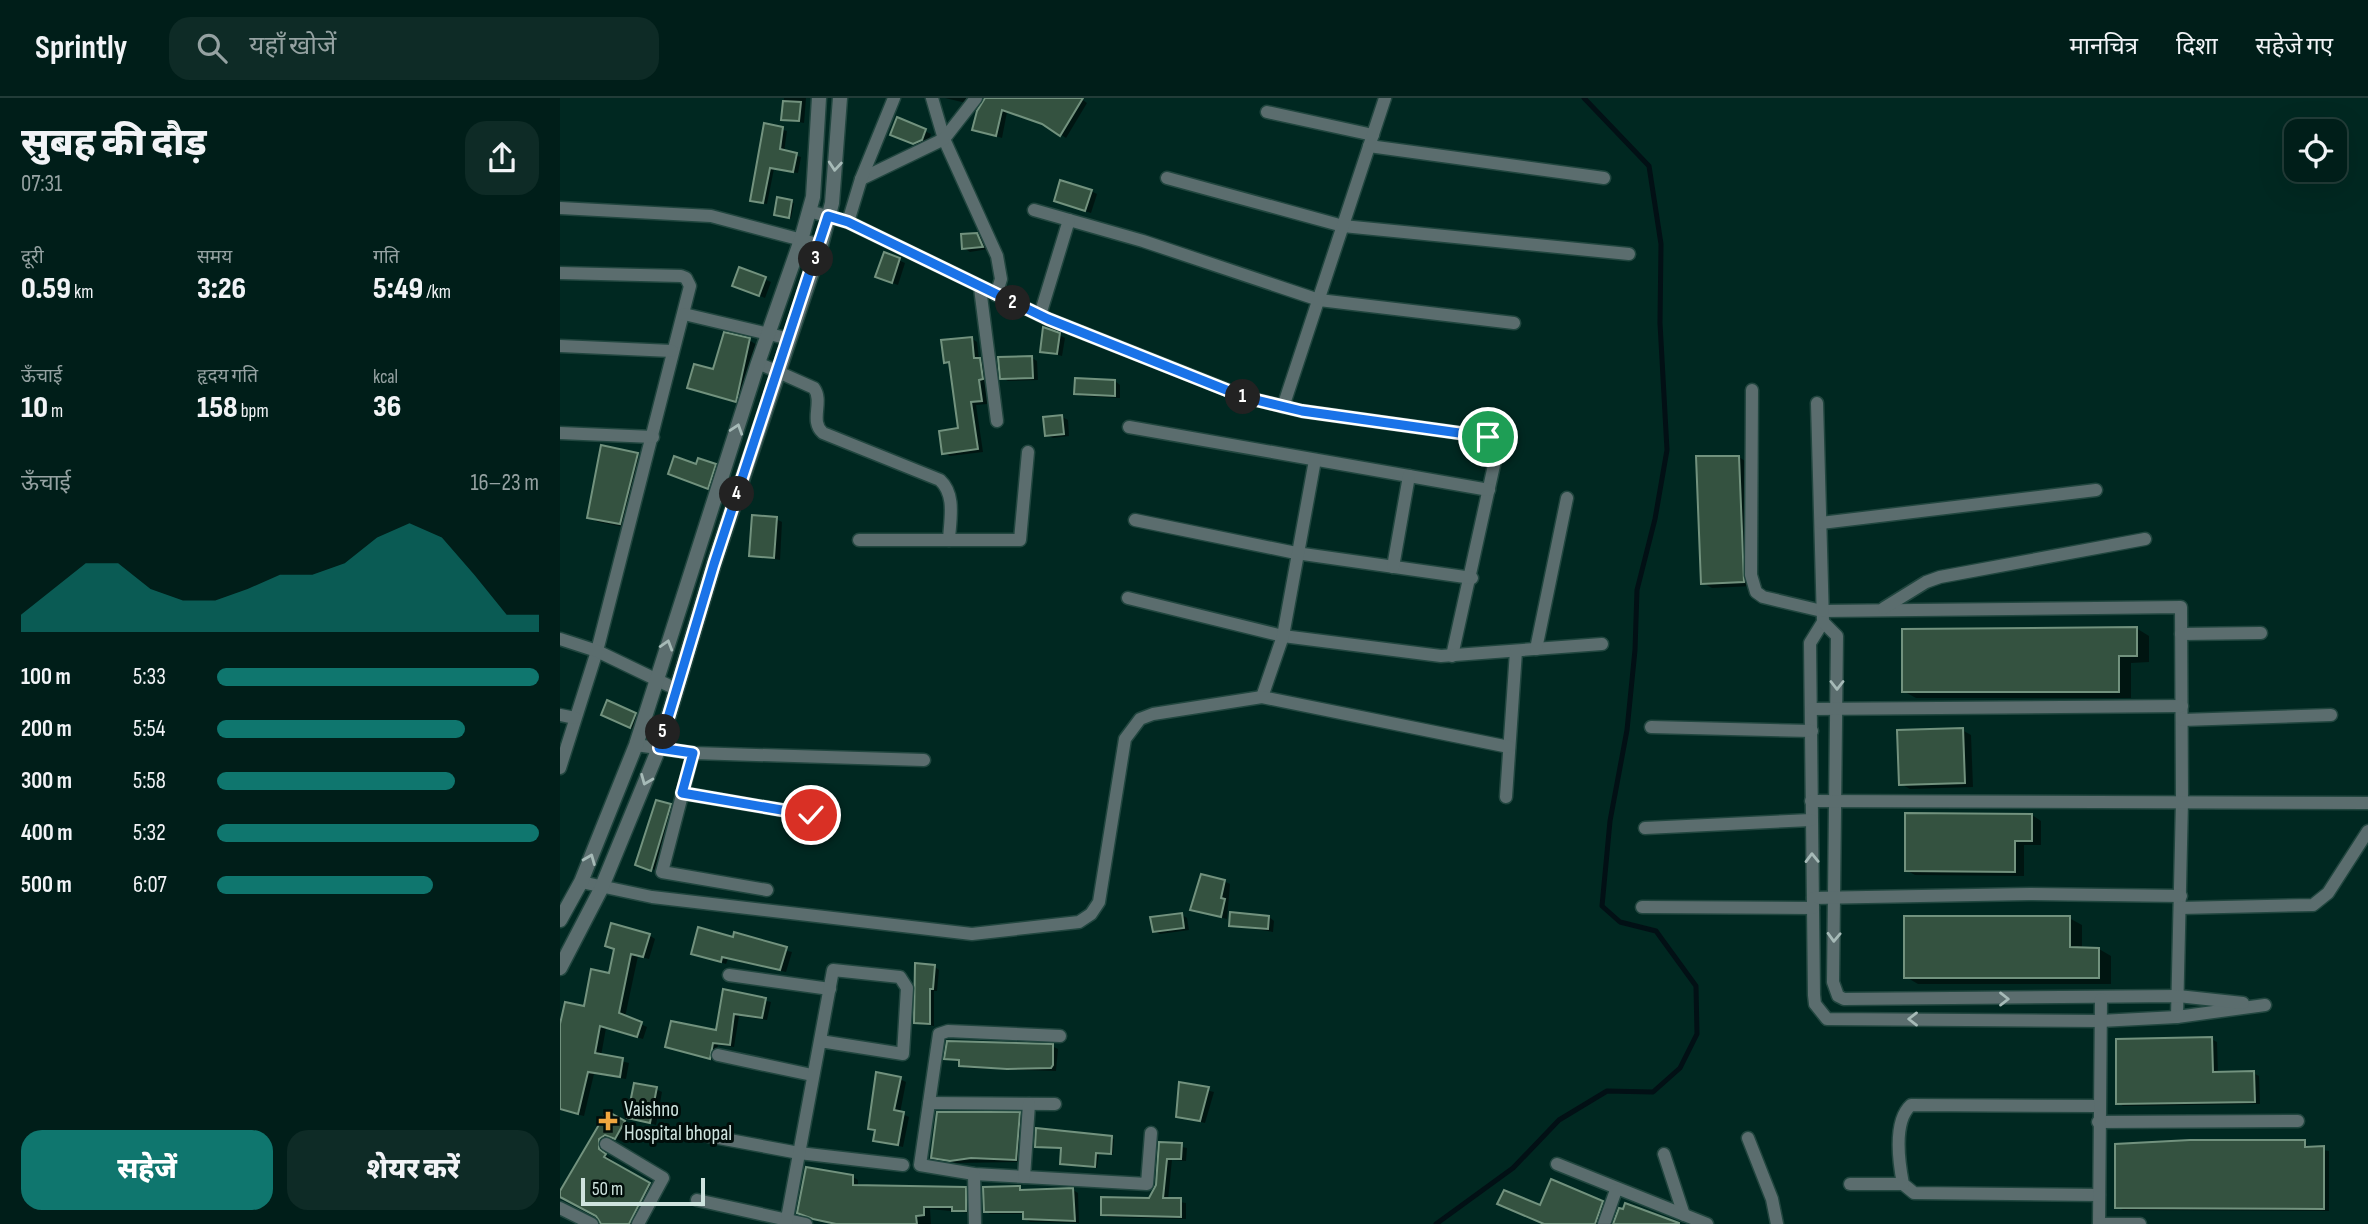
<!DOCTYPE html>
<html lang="hi">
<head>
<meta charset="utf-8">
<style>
	body { margin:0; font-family:"Sofia Sans Condensed","Noto Sans Devanagari",sans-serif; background:#0e2b26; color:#f1f3f6; height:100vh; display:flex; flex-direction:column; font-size:26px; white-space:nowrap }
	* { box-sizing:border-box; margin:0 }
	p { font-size:23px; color:#95a2a2 }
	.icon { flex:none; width:38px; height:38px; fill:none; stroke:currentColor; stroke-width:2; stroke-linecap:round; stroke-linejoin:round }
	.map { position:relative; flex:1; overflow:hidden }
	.side { display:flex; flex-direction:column; background:#001e19; width:560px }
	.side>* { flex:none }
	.controls { position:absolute; left:1724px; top:21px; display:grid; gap:14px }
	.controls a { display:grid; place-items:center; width:63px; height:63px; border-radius:14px; background:#001e19; box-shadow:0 7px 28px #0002,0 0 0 2px #223c38; font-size:35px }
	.scale { position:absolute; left:21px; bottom:18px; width:124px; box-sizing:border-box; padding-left:7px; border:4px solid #cee3de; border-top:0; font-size:19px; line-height:24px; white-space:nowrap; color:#cee3de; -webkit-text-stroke:5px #010d0a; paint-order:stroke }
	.pin { position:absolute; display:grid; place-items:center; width:60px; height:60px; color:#fff; margin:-30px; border:4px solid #fff; border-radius:50%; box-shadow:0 2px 7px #0007 }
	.km { position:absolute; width:35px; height:35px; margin:-18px; border-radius:50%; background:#222; color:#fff; font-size:19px; line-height:35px; text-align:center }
	.round { display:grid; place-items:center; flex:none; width:74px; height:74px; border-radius:21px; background:#0e2b26 }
	.overview { display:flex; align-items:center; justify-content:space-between; height:119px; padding:0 21px }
	h1 { font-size:38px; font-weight:800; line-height:52px }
	.stats { display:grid; grid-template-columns:repeat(3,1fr); gap:10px; height:119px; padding:7px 21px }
	.stats div { display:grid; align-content:center }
	.stats b { font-size:30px; font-weight:800 }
	.stats small { font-size:19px; font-weight:400 }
	.stats p { font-size:19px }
	.chart { height:196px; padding:14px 21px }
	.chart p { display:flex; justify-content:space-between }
	.chart svg { width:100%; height:126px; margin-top:7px; fill:#0f766e; opacity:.7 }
	.primary-button { display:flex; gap:14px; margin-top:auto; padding:14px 21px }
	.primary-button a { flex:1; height:80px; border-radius:21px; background:#0f766e; color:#fff; font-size:28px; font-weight:800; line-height:80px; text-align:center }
	.primary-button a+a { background:#0e2b26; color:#f1f3f6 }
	ul { padding:0 21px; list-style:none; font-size:23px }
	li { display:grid; grid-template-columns:112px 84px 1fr; align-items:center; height:52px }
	li i { height:18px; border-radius:9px; background:#0f766e }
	header { display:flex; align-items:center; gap:42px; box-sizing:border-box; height:98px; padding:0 35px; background:#001e19; border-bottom:2px solid #223c38 }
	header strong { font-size:33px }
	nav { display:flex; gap:38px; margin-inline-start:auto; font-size:24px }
	.search { width:490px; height:63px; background:#0e2b26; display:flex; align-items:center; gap:18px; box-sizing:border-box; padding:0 24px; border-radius:21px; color:#95a2a2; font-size:26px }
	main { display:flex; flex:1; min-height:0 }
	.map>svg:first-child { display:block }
</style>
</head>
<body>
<header>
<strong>Sprintly</strong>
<div class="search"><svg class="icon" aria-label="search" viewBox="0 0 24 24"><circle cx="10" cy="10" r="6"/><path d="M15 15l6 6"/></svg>यहाँ खोजें</div>
<nav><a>मानचित्र</a><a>दिशा</a><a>सहेजे गए</a></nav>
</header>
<main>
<section class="side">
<div class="overview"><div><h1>सुबह की दौड़</h1><p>07:31</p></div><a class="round"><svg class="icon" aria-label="share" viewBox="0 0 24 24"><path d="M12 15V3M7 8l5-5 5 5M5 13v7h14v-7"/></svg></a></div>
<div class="stats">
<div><p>दूरी</p><b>0.59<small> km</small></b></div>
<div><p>समय</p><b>3:26</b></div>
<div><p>गति</p><b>5:49<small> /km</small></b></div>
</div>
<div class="stats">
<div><p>ऊँचाई</p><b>10<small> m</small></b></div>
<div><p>हृदय गति</p><b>158<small> bpm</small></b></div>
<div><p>kcal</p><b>36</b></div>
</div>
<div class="chart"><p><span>ऊँचाई</span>16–23 m</p>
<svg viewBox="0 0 160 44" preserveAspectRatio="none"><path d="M0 44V38L10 29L20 20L30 20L40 29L50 33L60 33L70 29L80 24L90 24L100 20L110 11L120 6L130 11L140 24L150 38L160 38V44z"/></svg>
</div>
<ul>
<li><b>100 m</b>5:33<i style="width:100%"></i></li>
<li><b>200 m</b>5:54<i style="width:77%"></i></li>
<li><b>300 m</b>5:58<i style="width:74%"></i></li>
<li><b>400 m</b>5:32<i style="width:100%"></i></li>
<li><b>500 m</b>6:07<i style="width:67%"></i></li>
</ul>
<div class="primary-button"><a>सहेजें</a><a>शेयर करें</a></div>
</section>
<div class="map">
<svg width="1808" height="1126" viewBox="0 0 1808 1126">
	<rect width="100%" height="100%" fill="#002821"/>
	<g fill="#0007">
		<polygon points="224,0 246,0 244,25 223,21"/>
		<polygon points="385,0 407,0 406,5"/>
		<polygon points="427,0 520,0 527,5 506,40 488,28 447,14 442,40 418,32"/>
		<polygon points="349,26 371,36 368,45 360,48 348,42"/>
		<polygon points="205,27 227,33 224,54 241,59 238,75 214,71 207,106 192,102"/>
		<polygon points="531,93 537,96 531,115 501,105"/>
		<polygon points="218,101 234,105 231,120 218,117"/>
		<polygon points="416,136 422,140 428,151 410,154 404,150"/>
		<polygon points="325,156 345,165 338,187 322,181"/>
		<polygon points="180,171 211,184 205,200 179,190"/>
		<polygon points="499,237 505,240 502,258 482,253"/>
		<polygon points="411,240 417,244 419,261 425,265 427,306 416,307 423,354 390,358 384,355 400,331 392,267 385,264"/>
		<polygon points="189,242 197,247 183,307 129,289 155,273"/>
		<polygon points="472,260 477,263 478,282 448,283 442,280"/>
		<polygon points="555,283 560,287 560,300 522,298 516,295"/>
		<polygon points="502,319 508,322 509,338 493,340 487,337"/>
		<polygon points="42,349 87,362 69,430 38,424 29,419"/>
		<polygon points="1179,359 1188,365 1193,488 1152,490 1143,485"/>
		<polygon points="155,368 161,371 154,393 116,378"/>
		<polygon points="216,421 222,424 220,462 191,457"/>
		<polygon points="1576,530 1589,538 1589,564 1571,565 1571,600 1356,600 1343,593"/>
		<polygon points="75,617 81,620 76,632 49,620"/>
		<polygon points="1402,632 1411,637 1413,689 1350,691 1341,686"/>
		<polygon points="110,708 116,711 98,773 81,767"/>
		<polygon points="1472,717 1481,723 1481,747 1464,747 1464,778 1355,777 1346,772"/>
		<polygon points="664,783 670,786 667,821 632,811"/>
		<polygon points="622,817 627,820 629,832 600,836 594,833"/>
		<polygon points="709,819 714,823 713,834 671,827"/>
		<polygon points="1509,820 1522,827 1522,851 1539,851 1551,858 1551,886 1358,886 1346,879"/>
		<polygon points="89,837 95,841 89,861 78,858 65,919 87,929 83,941 46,930 41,958 69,965 66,981 34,976 24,1018 0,1012 0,928 25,910 51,877 55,852 47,847"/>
		<polygon points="174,841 232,854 226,874 168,861 166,866 133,855"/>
		<polygon points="375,869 379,872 377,893 374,893 374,928 360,926 355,924"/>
		<polygon points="165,893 211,904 207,922 179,918 174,949 158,947 155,962 107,948 157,934"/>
		<polygon points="1651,941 1657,944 1658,976 1693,975 1699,978 1700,1006 1563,1008 1558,1005"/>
		<polygon points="492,948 498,951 496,973 406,970 400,964 386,960"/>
		<polygon points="340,981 346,984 340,1015 349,1019 343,1049 315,1042 316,1033 310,1030"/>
		<polygon points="620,986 654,994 645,1025 618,1018"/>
		<polygon points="96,991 102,994 96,1027 69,1019"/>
		<polygon points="48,1015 72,1029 63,1044 54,1040 46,1045 46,1057 52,1062 51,1065 96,1091 77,1126 41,1126 38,1118 0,1097"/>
		<polygon points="459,1016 464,1019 461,1064 396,1065 373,1059"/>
		<polygon points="551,1040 554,1041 553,1056 539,1056 537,1070 505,1067 502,1065 503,1051 477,1048"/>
		<polygon points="1744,1044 1750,1050 1769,1053 1769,1113 1563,1112 1557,1109"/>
		<polygon points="601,1045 627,1050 626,1063 612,1062 608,1102 626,1105 626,1121 548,1119 542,1116 590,1102 597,1087"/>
		<polygon points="293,1079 298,1082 298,1089 405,1091 410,1094 411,1115 370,1111 371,1126 284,1126"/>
		<polygon points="460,1090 465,1093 513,1092 518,1095 519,1125 470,1124 464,1120 464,1116 430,1116 425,1113"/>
		<polygon points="1042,1105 1053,1111 1049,1126 984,1126 940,1106 981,1110"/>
	</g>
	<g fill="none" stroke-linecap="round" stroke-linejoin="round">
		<polyline stroke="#021015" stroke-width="5" points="876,1126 953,1070 999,1022 1047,993 1093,994 1120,970 1137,936 1136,888 1096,833 1060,824 1042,808 1050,723 1067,632 1075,552 1077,492 1095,421 1107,352 1100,225 1101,146 1089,68 1024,0"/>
	</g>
	<g fill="#345240" stroke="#72927e" stroke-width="2">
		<polygon points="425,0 523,0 500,38 482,26 442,12 436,38 412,32 417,13"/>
		<polygon points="223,3 241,4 239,23 221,22"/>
		<polygon points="337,19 366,31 362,42 353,46 330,37"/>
		<polygon points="204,25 223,29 220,51 237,55 233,74 210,70 203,105 190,103"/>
		<polygon points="500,82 532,92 525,113 494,103"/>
		<polygon points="217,99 232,102 229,120 214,117"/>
		<polygon points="417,135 423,149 402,151 401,136"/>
		<polygon points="324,154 340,160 332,185 315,179"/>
		<polygon points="179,169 206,179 199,198 172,188"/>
		<polygon points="483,229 500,235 497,256 480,254"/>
		<polygon points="164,234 190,240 176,304 127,290 134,266 153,271"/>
		<polygon points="412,239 414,260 420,260 423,281 419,282 422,303 411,304 418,351 382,356 379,333 398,330 389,264 384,265 381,242"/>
		<polygon points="472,258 473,280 440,281 438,259"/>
		<polygon points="515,280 555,282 555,298 514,296"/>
		<polygon points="502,317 504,336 485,338 483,319"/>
		<polygon points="41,347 78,355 60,426 27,420"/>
		<polygon points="114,358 136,366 138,360 156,366 148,391 108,376"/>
		<polygon points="1136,358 1179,358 1184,484 1141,486"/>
		<polygon points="192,417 217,419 214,460 189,458"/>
		<polygon points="1577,529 1577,558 1559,558 1559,594 1342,594 1342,531"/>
		<polygon points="47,602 76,615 70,630 41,617"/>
		<polygon points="1403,630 1405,685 1339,687 1337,632"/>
		<polygon points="96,702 111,706 91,773 75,767"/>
		<polygon points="1345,715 1472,716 1472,743 1455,743 1455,774 1345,773"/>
		<polygon points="641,776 665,782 661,800 665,801 661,819 630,812"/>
		<polygon points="670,814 709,818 708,831 669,828"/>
		<polygon points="622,815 624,830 593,834 590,819"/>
		<polygon points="1344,818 1510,818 1510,849 1539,850 1539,880 1344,880"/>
		<polygon points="51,825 90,836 83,859 71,856 59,915 82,924 77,939 40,928 35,955 63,960 60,979 28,974 18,1016 0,1011 0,926 5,904 24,908 31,871 49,875 54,851 45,848"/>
		<polygon points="138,829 173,839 174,834 227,849 220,872 162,859 161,864 131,856"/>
		<polygon points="355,865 375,867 373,891 370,891 370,926 354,925"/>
		<polygon points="163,891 206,900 202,920 174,916 170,947 153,945 150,961 105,949 111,923 156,932"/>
		<polygon points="1652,939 1653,974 1694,973 1695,1004 1556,1006 1556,941"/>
		<polygon points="387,943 493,946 493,967 491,970 447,971 399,968 399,962 384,961"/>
		<polygon points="316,974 341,979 334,1012 344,1014 338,1047 313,1043 315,1032 308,1031"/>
		<polygon points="619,984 649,989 640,1023 616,1019"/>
		<polygon points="74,985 97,989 90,1025 67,1020"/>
		<polygon points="47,1013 65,1023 55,1041 45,1037 39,1041 39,1051 46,1056 44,1059 90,1085 69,1126 41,1126 36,1118 0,1099 0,1093"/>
		<polygon points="377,1014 460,1014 456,1062 411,1060 390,1063 371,1060"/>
		<polygon points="476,1030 552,1038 551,1056 536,1055 535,1069 500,1066 501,1050 475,1049"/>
		<polygon points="1630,1042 1745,1042 1745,1049 1764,1048 1764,1111 1555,1110 1555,1046"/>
		<polygon points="599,1044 622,1045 621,1061 607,1061 603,1100 621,1100 621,1119 541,1117 541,1099 589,1100 596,1087"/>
		<polygon points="246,1069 293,1077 293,1087 406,1089 406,1113 392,1113 392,1109 364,1109 364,1117 356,1118 357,1126 276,1126 253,1121 237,1115"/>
		<polygon points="991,1081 1043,1103 1035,1126 984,1126 937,1106 944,1092 980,1107"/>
		<polygon points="460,1088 460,1092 513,1090 515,1123 463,1121 463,1114 424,1114 423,1089"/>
		<polygon points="1065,1105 1119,1125 1119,1126 1053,1126 1059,1110 1063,1111"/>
	</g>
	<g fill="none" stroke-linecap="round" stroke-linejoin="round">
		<g stroke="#21463f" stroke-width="15">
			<g id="minor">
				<polyline points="372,0 384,41 437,158 441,181 436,197"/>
				<polyline points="707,14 813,37"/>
				<polyline points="809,48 1044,80"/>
				<polyline points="607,80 783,128 1069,156"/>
				<polyline points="301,81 384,41 416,0"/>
				<polyline points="0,110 151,118 261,147"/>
				<polyline points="474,112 583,143 759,202 954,225"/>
				<polyline points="249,113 288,124 488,221 685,299 742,313 928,339 934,345 936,358 892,558"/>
				<polyline points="288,124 301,81 334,0"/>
				<polyline points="0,175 121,178 126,180 130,188 37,553 0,670"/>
				<polyline points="420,190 437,323"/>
				<polyline points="124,216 230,241"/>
				<polyline points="480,217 509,122"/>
				<polyline points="0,248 112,253"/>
				<path d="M198 265 254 290C264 304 249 323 263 335L380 382C396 397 390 421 389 442"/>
				<polyline points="1192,292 1191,477 1196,494 1203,499 1262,513 1621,509 1622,703 1617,919"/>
				<polyline points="1257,305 1263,524 1250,545 1254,897 1255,906 1267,921 1540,923 1617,919 1705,907"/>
				<polyline points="723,309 825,0"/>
				<polyline points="569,329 929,392"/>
				<polyline points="0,335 93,339"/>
				<polyline points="575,422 736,455 912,480"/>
				<polyline points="1261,425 1536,392"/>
				<polyline points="299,442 460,442 468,354"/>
				<polyline points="833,469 849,378"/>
				<polyline points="568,500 723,538 881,558 1042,546"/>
				<polyline points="1324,510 1366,484 1380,479 1585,441"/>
				<polyline points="1263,524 1277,538 1273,884 1278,898 1284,901 1618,898 1683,905"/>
				<polyline points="1621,536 1701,535"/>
				<polyline points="0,541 37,553 116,591"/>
				<polyline points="976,551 1007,400"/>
				<polyline points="702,599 723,538 755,362"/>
				<polyline points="1252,611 1622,608"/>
				<polyline points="0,617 15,620"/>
				<polyline points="1622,622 1771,617"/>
				<polyline points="1091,629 1252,633"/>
				<polyline points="76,647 133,655 364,662"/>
				<polyline points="133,655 102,774 207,792"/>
				<polyline points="122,695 251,717"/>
				<polyline points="946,699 956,553"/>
				<polyline points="1251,703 1808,705"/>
				<polyline points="1085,730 1251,722"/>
				<polyline points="21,784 92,799 412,836 519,824 531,816 539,804 565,641 580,621 593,616 702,599 949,649"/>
				<polyline points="1253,800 1469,796 1621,798"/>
				<polyline points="1082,809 1253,810"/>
				<polyline points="1620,810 1753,807 1768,795 1808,733"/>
				<polyline points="169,877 270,891"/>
				<polyline points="500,938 388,933 379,936 360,1067 414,1076 587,1086 591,1035"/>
				<polyline points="158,957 252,977"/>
				<polyline points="369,1005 495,1006"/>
				<path d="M1538 1008 1351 1007C1333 1023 1339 1065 1343 1086L1354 1095 1539 1097"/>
				<polyline points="1538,1024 1738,1023"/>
				<polyline points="148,1038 239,1055 343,1067"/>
				<polyline points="1188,1040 1212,1101 1217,1126"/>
				<polyline points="46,1046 103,1080 78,1126"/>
				<polyline points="1104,1056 1124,1117"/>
				<polyline points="997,1066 1147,1126"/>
				<polyline points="414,1076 415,1126"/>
				<polyline points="464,1079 469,1006"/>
				<polyline points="1290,1086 1343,1086"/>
				<polyline points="137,1102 246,1126"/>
				<polyline points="0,1110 32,1126"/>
				<polyline points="226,1126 273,872 340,879 347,890 343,956 260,943"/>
				<polyline points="1044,1126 1056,1092"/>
				<polyline points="1539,1126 1541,901"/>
				<polyline points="1539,1126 1580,1126"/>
			</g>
		</g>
		<g stroke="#21463f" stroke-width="17">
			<g id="tertiary">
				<polyline points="0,822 21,784 76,647 198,265 241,142 253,99 259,0"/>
				<polyline points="0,870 41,791 99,650 154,466 261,147 272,105 280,0"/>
			</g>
		</g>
		<use href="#minor" stroke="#5b6d6e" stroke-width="12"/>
		<use href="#tertiary" stroke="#5b6d6e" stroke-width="14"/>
	</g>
	<defs><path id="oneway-chevron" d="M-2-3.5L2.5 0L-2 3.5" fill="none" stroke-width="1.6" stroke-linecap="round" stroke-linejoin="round" transform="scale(1.75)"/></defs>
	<g stroke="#a6bab7">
		<use href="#oneway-chevron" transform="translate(275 68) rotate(95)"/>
		<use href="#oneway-chevron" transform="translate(177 331) rotate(-72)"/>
		<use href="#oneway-chevron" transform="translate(107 547) rotate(-73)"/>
		<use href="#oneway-chevron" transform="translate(1277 587) rotate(90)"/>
		<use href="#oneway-chevron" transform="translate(86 682) rotate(112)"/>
		<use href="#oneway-chevron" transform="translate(1252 760) rotate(-91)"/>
		<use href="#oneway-chevron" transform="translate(30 761) rotate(-68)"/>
		<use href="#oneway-chevron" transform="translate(1274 839) rotate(92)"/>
		<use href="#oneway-chevron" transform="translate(1444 901)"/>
		<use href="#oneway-chevron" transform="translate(1353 921) rotate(-180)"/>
	</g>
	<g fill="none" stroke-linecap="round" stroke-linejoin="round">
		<g stroke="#fff" stroke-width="14">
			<polyline id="route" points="251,717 122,695 133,655 99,650 154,466 268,118 288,124 488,221 684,299 742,313 928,339"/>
		</g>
		<use href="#route" stroke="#1a73e8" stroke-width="9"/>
	</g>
	<path fill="#f0a63f" stroke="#010d0a" stroke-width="2.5" d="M44.5 1012.5h7v7h7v7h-7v7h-7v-7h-7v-7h7z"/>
	<g text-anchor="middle" stroke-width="6" stroke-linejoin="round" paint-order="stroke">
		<g font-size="21" fill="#cee3de" stroke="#010d0a" text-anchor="start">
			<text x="64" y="1018">Vaishno<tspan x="64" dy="24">Hospital bhopal</tspan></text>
		</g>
	</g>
</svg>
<div class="controls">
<a><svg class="icon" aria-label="locate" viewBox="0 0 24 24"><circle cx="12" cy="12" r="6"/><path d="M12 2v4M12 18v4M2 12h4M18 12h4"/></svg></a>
</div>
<div class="scale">50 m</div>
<div class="pin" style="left:928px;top:339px;background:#1e9e55"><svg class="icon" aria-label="arrive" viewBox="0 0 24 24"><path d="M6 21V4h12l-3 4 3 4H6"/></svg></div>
<div class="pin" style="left:251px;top:717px;background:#d93025"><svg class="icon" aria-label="check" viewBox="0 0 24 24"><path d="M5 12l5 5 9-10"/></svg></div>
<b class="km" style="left:683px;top:299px">1</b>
<b class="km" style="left:453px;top:205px">2</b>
<b class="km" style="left:256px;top:161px">3</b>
<b class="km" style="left:177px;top:396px">4</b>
<b class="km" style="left:103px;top:634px">5</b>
</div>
</main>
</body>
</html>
